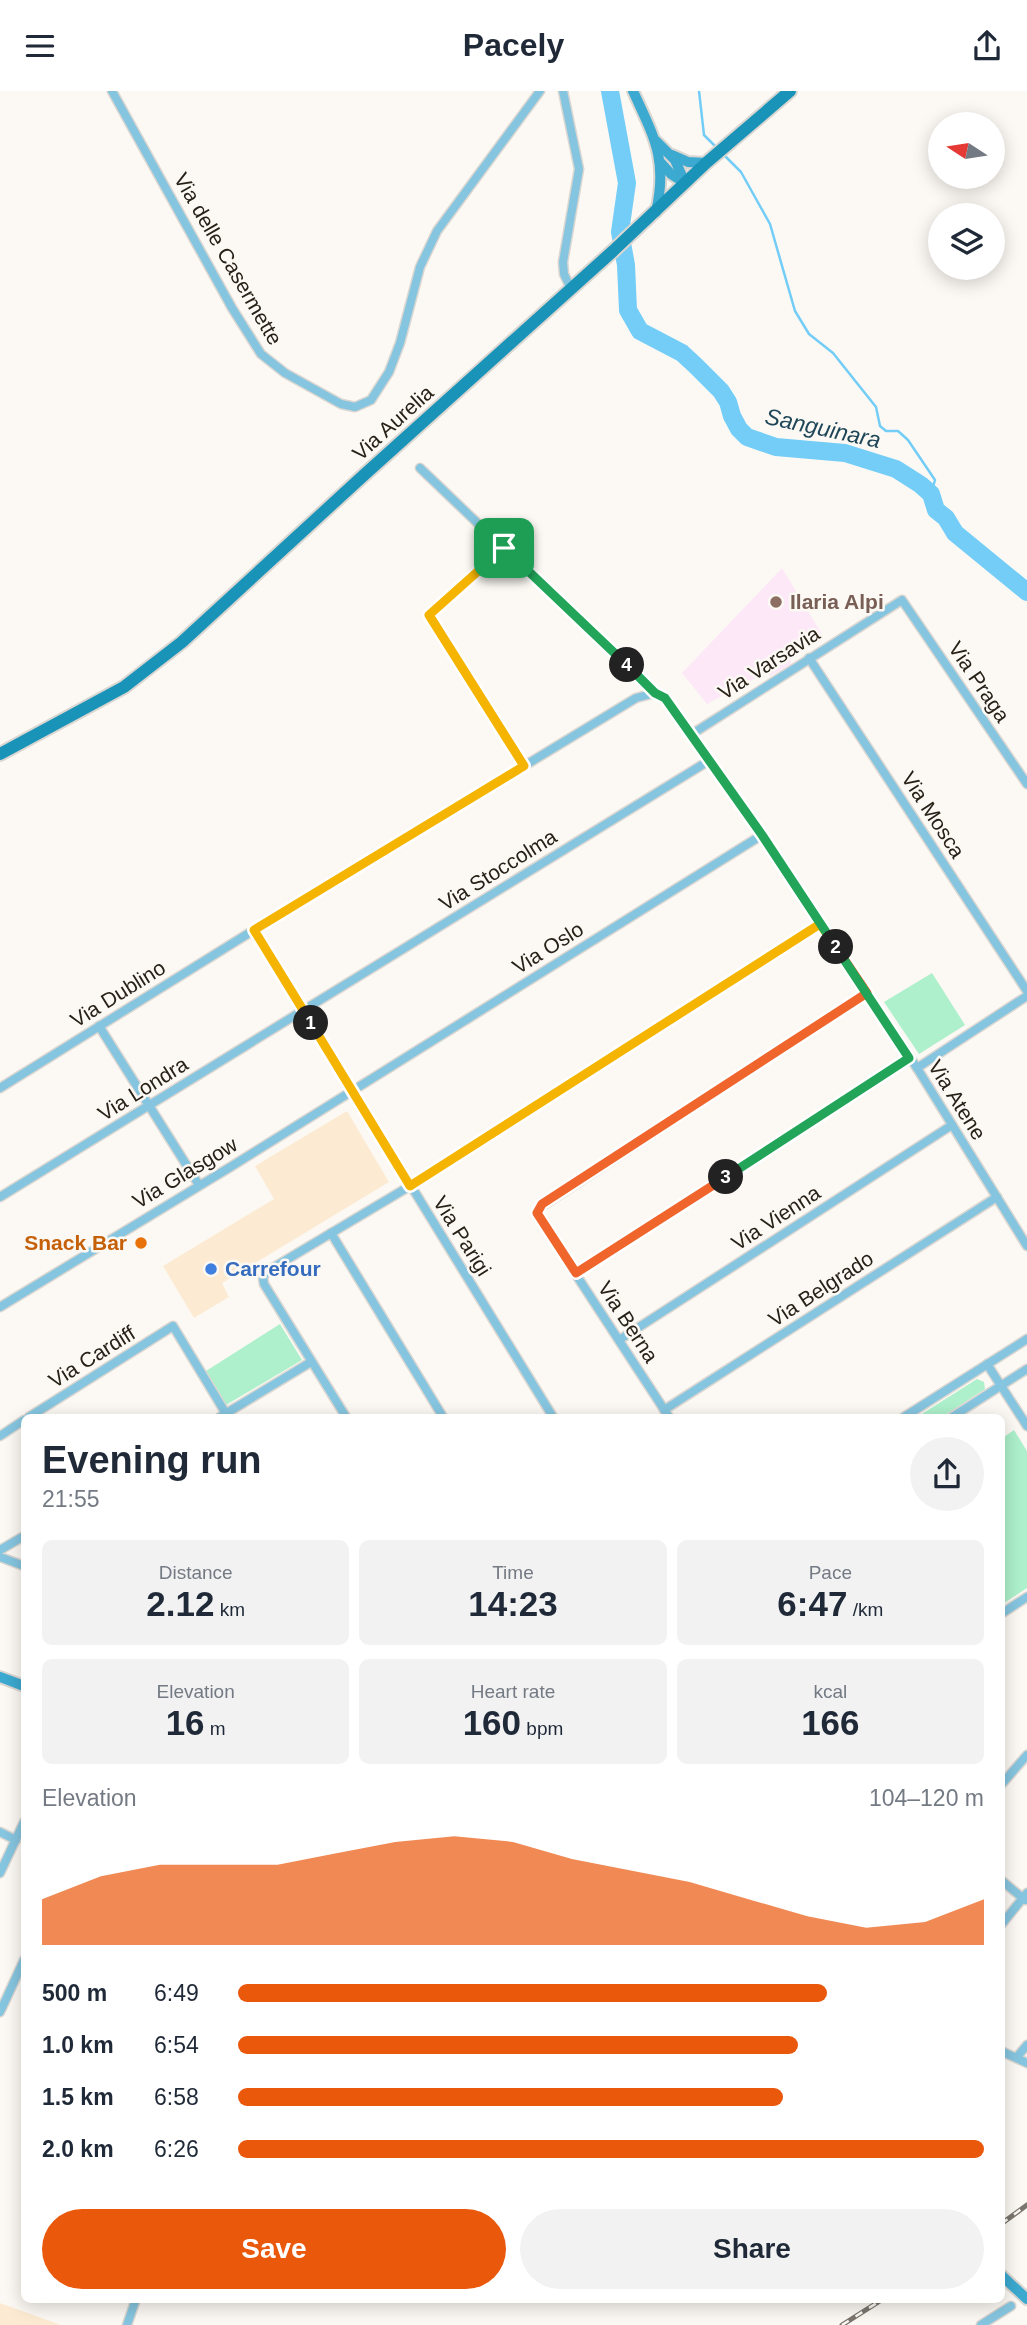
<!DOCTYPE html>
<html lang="en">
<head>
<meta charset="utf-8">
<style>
	body { margin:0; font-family:Arial,sans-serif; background:#f2f2f3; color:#1f2937; height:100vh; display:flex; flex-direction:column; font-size:26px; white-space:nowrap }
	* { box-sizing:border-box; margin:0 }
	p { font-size:23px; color:#747a83 }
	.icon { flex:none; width:38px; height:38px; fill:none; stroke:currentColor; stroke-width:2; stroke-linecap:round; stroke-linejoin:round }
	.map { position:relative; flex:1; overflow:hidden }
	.panel { position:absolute; left:21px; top:1323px; width:984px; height:889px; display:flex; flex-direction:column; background:#fff; border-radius:10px; box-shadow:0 4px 18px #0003 }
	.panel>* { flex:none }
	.needle { width:46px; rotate:282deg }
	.controls { position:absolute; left:928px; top:21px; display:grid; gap:14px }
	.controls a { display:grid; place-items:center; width:77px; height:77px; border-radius:50%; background:#fff; box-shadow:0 4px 18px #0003; font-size:35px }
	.pin { position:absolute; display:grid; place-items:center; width:60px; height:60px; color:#fff; margin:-30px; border-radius:14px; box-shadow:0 4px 10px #0006 }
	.km { position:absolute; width:35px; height:35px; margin:-18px; border-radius:50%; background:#222; color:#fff; font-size:19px; line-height:35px; text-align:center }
	.round { display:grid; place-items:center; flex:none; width:74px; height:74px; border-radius:37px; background:#f2f2f3 }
	.overview { display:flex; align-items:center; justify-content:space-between; height:119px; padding:0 21px }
	h1 { font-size:38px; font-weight:700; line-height:52px }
	.stats { display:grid; grid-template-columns:repeat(3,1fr); gap:10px; height:119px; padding:7px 21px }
	.stats div { display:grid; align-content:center; border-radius:10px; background:#f2f2f3; text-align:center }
	.stats b { font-size:35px; font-weight:700 }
	.stats small { font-size:19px; font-weight:400 }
	.stats p { font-size:19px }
	.chart { height:196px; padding:14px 21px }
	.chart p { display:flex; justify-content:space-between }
	.chart svg { width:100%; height:126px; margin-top:7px; fill:#ea580c; opacity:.7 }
	.cta { display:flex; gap:14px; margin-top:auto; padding:14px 21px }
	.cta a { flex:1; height:80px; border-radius:42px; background:#ea580c; color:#fff; font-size:28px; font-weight:700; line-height:80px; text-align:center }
	.cta a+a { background:#f2f2f3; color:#1f2937 }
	ul { padding:0 21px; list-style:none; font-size:23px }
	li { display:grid; grid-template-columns:112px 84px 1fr; align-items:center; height:52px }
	li i { height:18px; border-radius:9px; background:#ea580c }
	header { display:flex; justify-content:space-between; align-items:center; height:91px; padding:0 21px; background:#fff; font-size:32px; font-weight:700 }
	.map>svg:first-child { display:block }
</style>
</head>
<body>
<header><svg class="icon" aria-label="menu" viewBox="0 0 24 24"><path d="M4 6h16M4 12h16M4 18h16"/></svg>Pacely<svg class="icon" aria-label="share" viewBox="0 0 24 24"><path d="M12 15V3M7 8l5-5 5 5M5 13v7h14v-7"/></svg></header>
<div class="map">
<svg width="1027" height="2234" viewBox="0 0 1027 2234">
	<rect width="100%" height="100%" fill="#fcf9f4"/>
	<g fill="#fcebd2">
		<polygon points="347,1020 389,1091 222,1192 229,1206 194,1227 163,1175 274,1108 255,1075"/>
		<polygon points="0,2212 61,2234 0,2234"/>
	</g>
	<polygon fill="#fde8f8" points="782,477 823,545 790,565 791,574 770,585 765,582 707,613 682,582"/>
	<g fill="#adf0cb">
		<polygon points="932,882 965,934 919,963 884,911"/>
		<polygon points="280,1233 302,1269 226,1314 206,1280"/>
		<polygon points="977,1288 984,1291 985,1298 942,1326 917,1326"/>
		<polygon points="1014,1339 1027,1360 1027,1497 1001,1514 1001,1348"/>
	</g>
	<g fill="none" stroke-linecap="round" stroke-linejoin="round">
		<g stroke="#73cdf7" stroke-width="2.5">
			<polyline points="699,0 704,44 717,57"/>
			<polyline points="722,62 741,81 770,133 795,220 809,243 833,262 876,316 880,335 886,340 898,340 908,349 935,389 931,403"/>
		</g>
		<polyline stroke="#73cdf7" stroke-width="18" points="610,0 627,92 620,141 626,174 628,219 640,240 682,262 696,275 721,300 728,311 732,325 739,338 747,346 776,356 845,362 896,378 921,394 931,403 936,419 946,427 955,442 1027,501"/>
		<g stroke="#dad6d1" stroke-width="11">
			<g id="street">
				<polyline points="112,0 232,217 261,263 285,282 341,313 355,316 371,309 389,281 400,252 420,176 437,140 540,0"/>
				<polyline points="563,0 579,78 563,171 564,183 571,198"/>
				<polyline points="420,377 655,602 669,611 762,744 917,977 1027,1155"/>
				<polyline points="504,457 429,524 524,675"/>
				<polyline points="809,567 1027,900"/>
				<polyline points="692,643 902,509 1027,693"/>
				<polyline points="254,839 553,1326"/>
				<polyline points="99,935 199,1094"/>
				<polyline points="917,977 1027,905"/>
				<polyline points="0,997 254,839 636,607 655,602"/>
				<polyline points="0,1106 710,669"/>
				<polyline points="331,1142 443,1326"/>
				<polyline points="576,1182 909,967"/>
				<polyline points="0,1216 232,1075 762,744"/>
				<polyline points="619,1249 952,1034"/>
				<polyline points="987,1273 1027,1335"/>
				<polyline points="664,1319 997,1106"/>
				<polyline points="29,1326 173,1235 228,1326"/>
				<polyline points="220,1326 311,1271"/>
				<polyline points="346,1326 264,1193 263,1187 266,1181 410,1095 820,833"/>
				<polyline points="669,1326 539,1127 538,1118 867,902"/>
				<polyline points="904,1326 1027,1248"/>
				<polyline points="952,1326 1027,1278"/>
				<polyline points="0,1345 24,1329"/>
				<polyline points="0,1459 24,1445"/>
				<polyline points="0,1466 24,1475"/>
				<polyline points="1001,1523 1027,1506"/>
				<polyline points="1001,1694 1027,1664"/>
				<polyline points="0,1741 16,1749"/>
				<polyline points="0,1782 24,1731"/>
				<polyline points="1001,1789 1025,1809"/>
				<polyline points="1001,1834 1027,1802"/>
				<polyline points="0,1921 24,1869"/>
				<polyline points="1001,1960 1027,1972"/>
				<polyline points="1017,1966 1027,1954"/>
				<polyline points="127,2234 136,2208"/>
				<polyline points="981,2234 1011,2215"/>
			</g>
		</g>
		<g stroke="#dad6d1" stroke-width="14">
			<g id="secondary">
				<path d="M633 0C654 46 668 68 656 121"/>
				<polyline points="656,50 675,69 685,92"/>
				<polyline points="672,64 688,71 706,72"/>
				<polyline points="661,72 671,83 685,92"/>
				<polyline points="0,1586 24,1595"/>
				<polyline points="1001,2184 1027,2208"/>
			</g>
		</g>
		<g stroke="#dad6d1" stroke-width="16">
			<polyline id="primary" points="0,663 124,596 182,551 364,384 613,160 706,72 790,0"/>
		</g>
		<use href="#street" stroke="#86c5df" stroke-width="8"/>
		<use href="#secondary" stroke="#3ca9d0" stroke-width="10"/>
		<use href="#primary" stroke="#1a93b9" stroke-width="12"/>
		<g stroke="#7b756e" stroke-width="5">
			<g id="rail">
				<polyline points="1001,2133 1027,2114"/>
				<polyline points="842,2234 883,2208"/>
			</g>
		</g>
		<use href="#rail" stroke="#fcf9f4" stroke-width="2.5" stroke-dasharray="8" stroke-linecap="butt"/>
	</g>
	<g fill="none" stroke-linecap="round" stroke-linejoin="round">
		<g stroke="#fff" stroke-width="14">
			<polyline id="split-1" points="311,932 254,839 524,675 429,524 504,457"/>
		</g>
		<g stroke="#fff" stroke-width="14">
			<polyline id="split-2" points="311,932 410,1095 820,833 836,856"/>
		</g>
		<g stroke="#fff" stroke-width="14">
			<polyline id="split-3" points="726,1086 576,1182 537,1122 542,1113 867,902 836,856"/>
		</g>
		<g stroke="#fff" stroke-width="14">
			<polyline id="split-4" points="627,574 655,602 665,607 762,744 909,967 726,1086"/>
		</g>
		<g stroke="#fff" stroke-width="14">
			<polyline id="split-5" points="504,457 627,574"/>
		</g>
		<use href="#split-1" stroke="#f5b400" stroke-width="9"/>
		<use href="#split-2" stroke="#f5b400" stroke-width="9"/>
		<use href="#split-3" stroke="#f0652b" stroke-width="9"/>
		<use href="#split-4" stroke="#22a559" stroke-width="9"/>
		<use href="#split-5" stroke="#22a559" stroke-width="9"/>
	</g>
	<circle fill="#8d6e63" stroke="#fcf9f4" stroke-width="2.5" cx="776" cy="511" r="7"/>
	<circle fill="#e8710a" stroke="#fcf9f4" stroke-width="2.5" cx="141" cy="1152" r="7"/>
	<circle fill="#3f7fe0" stroke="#fcf9f4" stroke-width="2.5" cx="211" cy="1178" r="7"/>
	<g text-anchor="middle" stroke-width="5" stroke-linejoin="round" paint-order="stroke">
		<g font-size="21" fill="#282118" stroke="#fcf9f4">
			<text transform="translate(228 168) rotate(60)" y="7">Via delle Casermette</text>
			<text transform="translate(393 332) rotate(-42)" y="7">Via Aurelia</text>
			<text transform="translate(769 572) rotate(-33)" y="7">Via Varsavia</text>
			<text transform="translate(979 591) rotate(56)" y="7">Via Praga</text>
			<text transform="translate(933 724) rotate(57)" y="7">Via Mosca</text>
			<text transform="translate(498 779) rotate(-32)" y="7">Via Stoccolma</text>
			<text transform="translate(548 857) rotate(-32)" y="7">Via Oslo</text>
			<text transform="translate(118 903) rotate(-32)" y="7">Via Dublino</text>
			<text transform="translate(143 998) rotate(-32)" y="7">Via Londra</text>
			<text transform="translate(957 1009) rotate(58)" y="7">Via Atene</text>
			<text transform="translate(185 1082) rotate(-31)" y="7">Via Glasgow</text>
			<text transform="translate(776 1127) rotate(-33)" y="7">Via Vienna</text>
			<text transform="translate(462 1145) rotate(58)" y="7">Via Parigi</text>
			<text transform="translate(821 1198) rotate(-33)" y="7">Via Belgrado</text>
			<text transform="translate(628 1231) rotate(57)" y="7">Via Berna</text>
			<text transform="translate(92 1266) rotate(-32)" y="7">Via Cardiff</text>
		</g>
		<g font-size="21" font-weight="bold" fill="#785e54" stroke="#fcf9f4" text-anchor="start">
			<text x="790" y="518">Ilaria Alpi</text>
		</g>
		<g font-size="21" font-weight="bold" fill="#c56008" stroke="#fcf9f4" text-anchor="end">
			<text x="127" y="1159">Snack Bar</text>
		</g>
		<g font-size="21" font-weight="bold" fill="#366cbe" stroke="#fcf9f4" text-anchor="start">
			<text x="225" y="1185">Carrefour</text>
		</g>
		<g font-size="23" font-style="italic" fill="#1e4658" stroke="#fcf9f4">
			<text transform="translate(823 337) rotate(12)" y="8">Sanguinara</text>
		</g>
	</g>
</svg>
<div class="controls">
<a><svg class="needle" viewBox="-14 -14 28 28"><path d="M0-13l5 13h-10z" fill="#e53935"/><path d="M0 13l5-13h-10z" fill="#747a83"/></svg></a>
<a><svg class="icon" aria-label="layers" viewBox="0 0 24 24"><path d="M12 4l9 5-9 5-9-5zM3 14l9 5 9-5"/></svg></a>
</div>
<div class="pin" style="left:504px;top:457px;background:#1e9e55"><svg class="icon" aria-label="arrive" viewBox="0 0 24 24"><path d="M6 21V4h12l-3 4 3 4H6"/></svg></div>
<b class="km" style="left:311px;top:932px">1</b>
<b class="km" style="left:836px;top:856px">2</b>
<b class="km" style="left:726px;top:1086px">3</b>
<b class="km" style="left:627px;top:574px">4</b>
<section class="panel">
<div class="overview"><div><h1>Evening run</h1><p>21:55</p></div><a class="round"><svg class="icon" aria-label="share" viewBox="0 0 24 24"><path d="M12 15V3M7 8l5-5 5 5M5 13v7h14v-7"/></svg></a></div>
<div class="stats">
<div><p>Distance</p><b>2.12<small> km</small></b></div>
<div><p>Time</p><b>14:23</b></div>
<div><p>Pace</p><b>6:47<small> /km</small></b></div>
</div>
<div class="stats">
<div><p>Elevation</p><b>16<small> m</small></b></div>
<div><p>Heart rate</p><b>160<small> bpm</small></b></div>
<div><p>kcal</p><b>166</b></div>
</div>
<div class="chart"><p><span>Elevation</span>104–120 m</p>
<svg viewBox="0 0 160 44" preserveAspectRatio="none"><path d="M0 44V28L10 20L20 16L30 16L40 16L50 12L60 8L70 6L80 8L90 14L100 18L110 22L120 28L130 34L140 38L150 36L160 28V44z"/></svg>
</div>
<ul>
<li><b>500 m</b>6:49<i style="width:79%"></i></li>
<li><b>1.0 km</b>6:54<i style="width:75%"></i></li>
<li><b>1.5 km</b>6:58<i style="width:73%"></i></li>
<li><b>2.0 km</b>6:26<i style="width:100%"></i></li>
</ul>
<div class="cta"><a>Save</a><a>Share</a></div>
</section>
</div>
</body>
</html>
